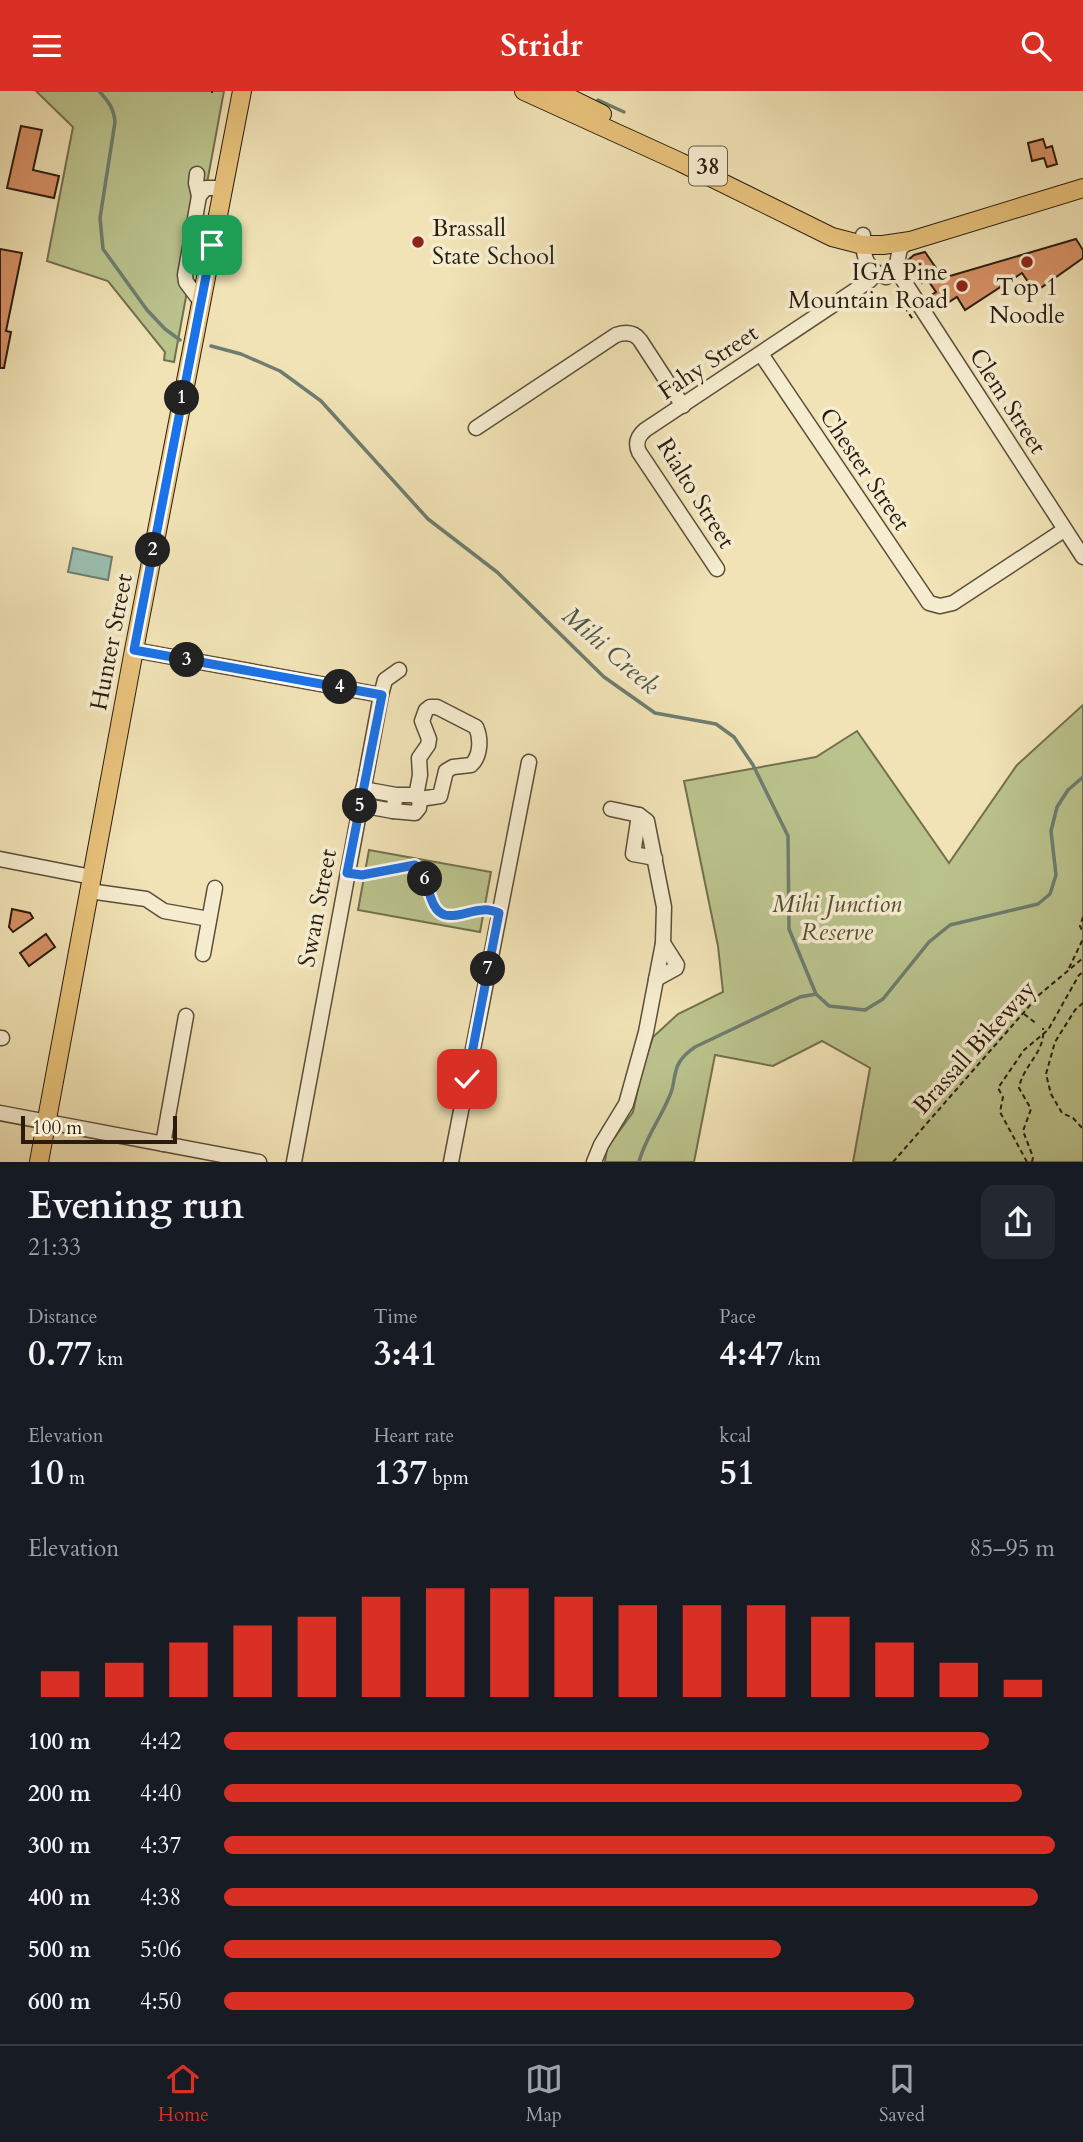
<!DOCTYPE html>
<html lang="en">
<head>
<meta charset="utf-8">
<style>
	body { margin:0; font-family:Cardo,serif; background:#242831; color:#f1f3f6; height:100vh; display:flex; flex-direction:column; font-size:26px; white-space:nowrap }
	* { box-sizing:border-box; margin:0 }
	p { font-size:23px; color:#9ea1a6 }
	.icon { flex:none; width:38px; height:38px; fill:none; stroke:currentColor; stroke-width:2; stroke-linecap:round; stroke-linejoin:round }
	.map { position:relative; height:1071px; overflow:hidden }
	.details { display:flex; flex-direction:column; background:#171b24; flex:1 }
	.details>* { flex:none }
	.scale { position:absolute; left:21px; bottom:18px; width:156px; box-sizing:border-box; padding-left:7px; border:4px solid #291c0f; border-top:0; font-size:19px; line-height:24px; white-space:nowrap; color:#291c0f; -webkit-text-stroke:5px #f6edd0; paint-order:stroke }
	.pin { position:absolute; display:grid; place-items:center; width:60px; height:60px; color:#fff; margin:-30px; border-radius:14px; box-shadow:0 4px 10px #0006 }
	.km { position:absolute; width:35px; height:35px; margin:-18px; border-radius:50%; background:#222; color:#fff; font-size:19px; line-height:35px; text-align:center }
	.round { display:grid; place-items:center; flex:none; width:74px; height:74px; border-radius:14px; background:#242831 }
	.summary { display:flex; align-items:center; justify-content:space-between; height:119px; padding:0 28px }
	h1 { font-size:38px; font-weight:700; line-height:52px }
	.figures { display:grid; grid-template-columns:repeat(3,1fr); gap:10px; height:119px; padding:7px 28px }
	.figures div { display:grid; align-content:center }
	.figures b { font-size:35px; font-weight:700 }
	.figures small { font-size:19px; font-weight:400 }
	.figures p { font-size:19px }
	.chart { height:196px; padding:14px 28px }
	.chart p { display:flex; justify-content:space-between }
	.chart svg { width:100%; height:126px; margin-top:7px; stroke:#d93025; stroke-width:6 }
	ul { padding:0 28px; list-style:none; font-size:23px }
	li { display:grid; grid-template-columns:112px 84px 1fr; align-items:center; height:52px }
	li i { height:18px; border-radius:9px; background:#d93025 }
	header { display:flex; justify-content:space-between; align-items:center; height:91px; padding:0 28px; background:#d93025; color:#fff; font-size:32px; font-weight:700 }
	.menu { display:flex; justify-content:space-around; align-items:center; height:98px; border-top:2px solid #363941; background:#171b24; font-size:19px; color:#9ea1a6 }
	.menu a { display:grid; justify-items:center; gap:4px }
	.menu .current { color:#d93025 }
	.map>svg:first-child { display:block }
</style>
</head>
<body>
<header><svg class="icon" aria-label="menu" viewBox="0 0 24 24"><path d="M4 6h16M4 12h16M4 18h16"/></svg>Stridr<svg class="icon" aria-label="search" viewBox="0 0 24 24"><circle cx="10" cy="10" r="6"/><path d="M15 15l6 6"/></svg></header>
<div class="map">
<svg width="1083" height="1071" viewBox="0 0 1083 1071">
	<rect width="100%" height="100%" fill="#f1e3b6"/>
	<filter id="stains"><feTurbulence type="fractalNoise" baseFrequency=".00286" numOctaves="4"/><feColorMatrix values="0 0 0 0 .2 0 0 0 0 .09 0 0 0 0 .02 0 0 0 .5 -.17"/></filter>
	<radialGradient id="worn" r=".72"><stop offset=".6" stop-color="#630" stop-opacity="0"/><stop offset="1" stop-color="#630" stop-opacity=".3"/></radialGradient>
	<g fill="#bbc38d" stroke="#72704e" stroke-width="2">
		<polygon points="36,0 224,0 174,271 164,269 165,261 108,190 47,170 73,36"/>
		<polygon points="1083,614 1083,1071 853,1071 870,977 822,950 773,975 715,964 694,1071 605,1071 607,1057 633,1021 641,983 653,946 678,923 723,901 718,855 684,690 816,666 857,640 949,772 1017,674"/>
		<polygon points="369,759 491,781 480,841 358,819"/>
	</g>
	<polygon fill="#9bbeb0" stroke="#6d7d70" stroke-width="2" points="73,457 112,466 108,489 68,481"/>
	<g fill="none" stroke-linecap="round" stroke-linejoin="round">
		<g stroke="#6d7d70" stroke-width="3.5">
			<path d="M99 0C108 10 114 17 115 31L100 127 103 158 147 219 165 238 180 249"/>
			<polyline points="598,9 624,21"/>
			<polyline points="211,255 241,263 280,280 321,310 428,428 497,481 604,586 655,622 716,633 734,646 753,674 788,745 789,838 816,903 829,915 865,919 883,908 929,851 950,834 1038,813 1050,803 1056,784 1051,740 1057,716 1068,699 1083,686"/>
			<path d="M639 1071C645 1047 661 1027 670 1004 675 994 673 982 679 972 683 965 689 960 695 956L800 906 816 903"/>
		</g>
	</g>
	<g fill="#d89267" stroke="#291c0f" stroke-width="2">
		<polygon points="21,35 42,39 33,79 59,85 54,107 7,97"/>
		<polygon points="1043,48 1046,57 1052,55 1057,73 1047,76 1044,67 1032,70 1028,52"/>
		<polygon points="1076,148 1083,159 1083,167 1035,201 1022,182 965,219 957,206 938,218 930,205 936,201 927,188 922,192 907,170 914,164 925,161 943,187"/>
		<polygon points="0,158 22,162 6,240 11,241 4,277 0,277"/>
		<polygon points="12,818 30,822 33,827 13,841 9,836"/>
		<polygon points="46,843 55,856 29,875 20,862"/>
	</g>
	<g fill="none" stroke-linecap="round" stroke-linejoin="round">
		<g stroke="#5b4e39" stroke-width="17">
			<g id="minor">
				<polyline points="197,83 196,92 199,105"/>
				<path d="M863 144C862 163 866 180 886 186L896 178 900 157 910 150"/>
				<polyline points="896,178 1083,466"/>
				<polyline points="201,211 186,191 185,184 199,105 206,97 223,97"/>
				<polyline points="761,263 929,512 940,515 953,512 1064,439"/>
				<path d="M476 337 616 244C625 241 634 241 640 249L683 315"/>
				<path d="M717 478 639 361C635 352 638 345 645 339L869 190 876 183"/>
				<polyline points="134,559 381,604"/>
				<polyline points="363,698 396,704 413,704 420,708 419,717 415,722 393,720 396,704"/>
				<path d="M416 705 420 684 419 667 428 654 429 648 422 630 426 619 430 616H437L476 636C481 647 481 665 471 674L453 676 446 680 440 705 420 708"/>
				<polyline points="360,714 393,720"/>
				<polyline points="639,724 633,763 655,767"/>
				<polyline points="0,768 92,786"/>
				<polyline points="89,800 146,808 164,820 209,828"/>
				<polyline points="203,863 215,797"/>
				<polyline points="656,888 676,877 677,874 663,852"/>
				<polyline points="0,947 2,947"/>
				<polyline points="0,1022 259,1071"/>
				<polyline points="163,1053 186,925"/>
				<polyline points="294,1071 381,604 385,589 399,579"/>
				<polyline points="451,1071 529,671"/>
				<polyline points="594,1071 601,1054 626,1013 646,941 663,852 664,816 647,730 639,724 611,718"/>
			</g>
		</g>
		<g stroke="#291c0f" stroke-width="20">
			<g id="major">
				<polyline points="524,0 680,71 832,146 863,154 883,154 910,150 1083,97"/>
				<polyline points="555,0 602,23"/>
				<polyline points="39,1071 134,559 242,0"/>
			</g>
		</g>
		<g stroke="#291c0f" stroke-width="2" stroke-dasharray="5 3.5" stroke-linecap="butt">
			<polyline points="212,2 212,0"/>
			<polyline points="895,202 914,230"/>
			<path d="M361 784 415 774C431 785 426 821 448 824 461 826 475 818 488 819"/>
			<polyline points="1083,826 1080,835 1083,842"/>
			<polyline points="1069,877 1083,848"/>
			<polyline points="1083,912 1075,919 1055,951 1046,983 1051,1003 1062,1022 1073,1027 1083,1038"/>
			<polyline points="1024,923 1037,933"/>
			<polyline points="893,1071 1039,904 1083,867"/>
			<polyline points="1027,1071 1000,1021 1003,1006 998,997 1024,959 1048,939 1079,884 1083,881"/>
			<path d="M1032 1071 1033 1066 1023 1040 1031 1018 1019 997C1023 974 1046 961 1043 937"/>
		</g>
		<use href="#minor" stroke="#f6edd0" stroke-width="14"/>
		<use href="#major" stroke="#e8c27b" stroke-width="18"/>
	</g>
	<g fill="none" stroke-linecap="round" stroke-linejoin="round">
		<g stroke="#fff" stroke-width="14">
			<path id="route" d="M212 154 134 559 382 604 347 782 362 784 415 774C431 785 426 818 445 824 457 827 471 819 483 819 489 818 494 820 499 822L467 988"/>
		</g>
		<use href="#route" stroke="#1a73e8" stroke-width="9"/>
	</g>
	<g fill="#8f2418" stroke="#f6edd0" stroke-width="2.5">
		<circle cx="418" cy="151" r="7"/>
		<circle cx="1027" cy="171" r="7"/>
		<circle cx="962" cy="195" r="7"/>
	</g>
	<g text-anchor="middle" stroke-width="7" stroke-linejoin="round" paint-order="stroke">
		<rect fill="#f6edd0" stroke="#665b49" stroke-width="2" x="689" y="55.5" width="38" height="39" rx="5"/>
		<g font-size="23" font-weight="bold" fill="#291c0f">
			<text x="708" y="83">38</text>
		</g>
		<g font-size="24" fill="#291c0f" stroke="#f6edd0" text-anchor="start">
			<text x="432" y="145">Brassall<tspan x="432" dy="28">State School</tspan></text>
			<text x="948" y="189" text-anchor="end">IGA Pine<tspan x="948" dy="28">Mountain Road</tspan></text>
			<text x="1027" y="204" text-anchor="middle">Top 1<tspan x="1027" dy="28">Noodle</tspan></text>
		</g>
		<g font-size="24" fill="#291c0f" stroke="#f6edd0">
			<text transform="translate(708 271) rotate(-34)" y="8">Fahy Street</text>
			<text transform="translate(1008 310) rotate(57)" y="8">Clem Street</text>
			<text transform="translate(865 378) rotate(56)" y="8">Chester Street</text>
			<text transform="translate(696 402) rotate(58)" y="8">Rialto Street</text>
			<text transform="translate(111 551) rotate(-79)" y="8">Hunter Street</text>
			<text transform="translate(317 817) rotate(-79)" y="8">Swan Street</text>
			<text transform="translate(974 956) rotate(-48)" y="8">Brassall Bikeway</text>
		</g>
		<g font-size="24" font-style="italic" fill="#554e35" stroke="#f6edd0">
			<text x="837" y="821">Mihi Junction<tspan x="837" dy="28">Reserve</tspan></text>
		</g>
		<g font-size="26" font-style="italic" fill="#515547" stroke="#f6edd0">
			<text transform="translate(611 559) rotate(41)" y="9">Mihi Creek</text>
		</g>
	</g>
	<rect width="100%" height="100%" filter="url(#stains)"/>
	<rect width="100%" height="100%" fill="url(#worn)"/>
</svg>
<div class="scale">100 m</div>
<div class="pin" style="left:212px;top:154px;background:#1e9e55"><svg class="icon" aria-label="arrive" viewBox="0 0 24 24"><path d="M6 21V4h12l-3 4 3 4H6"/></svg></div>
<div class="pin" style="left:467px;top:988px;background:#d93025"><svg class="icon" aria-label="check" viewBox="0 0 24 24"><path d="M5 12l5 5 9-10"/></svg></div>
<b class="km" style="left:182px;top:307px">1</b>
<b class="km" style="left:153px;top:459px">2</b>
<b class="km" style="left:187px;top:569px">3</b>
<b class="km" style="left:340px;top:596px">4</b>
<b class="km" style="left:360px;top:715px">5</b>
<b class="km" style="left:425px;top:788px">6</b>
<b class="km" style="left:488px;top:878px">7</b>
</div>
<section class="details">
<div class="summary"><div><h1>Evening run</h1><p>21:33</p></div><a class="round"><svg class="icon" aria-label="share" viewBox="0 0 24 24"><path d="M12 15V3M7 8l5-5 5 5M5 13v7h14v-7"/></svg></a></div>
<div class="figures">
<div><p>Distance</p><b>0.77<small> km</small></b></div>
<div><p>Time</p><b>3:41</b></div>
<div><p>Pace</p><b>4:47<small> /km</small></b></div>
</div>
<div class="figures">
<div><p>Elevation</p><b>10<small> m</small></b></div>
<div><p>Heart rate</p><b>137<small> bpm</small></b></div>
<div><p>kcal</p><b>51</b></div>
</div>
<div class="chart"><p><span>Elevation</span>85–95 m</p>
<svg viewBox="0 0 160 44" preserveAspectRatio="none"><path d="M5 44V35M15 44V32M25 44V25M35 44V19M45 44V16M55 44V9M65 44V6M75 44V6M85 44V9M95 44V12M105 44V12M115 44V12M125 44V16M135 44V25M145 44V32M155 44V38"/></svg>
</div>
<ul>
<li><b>100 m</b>4:42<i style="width:92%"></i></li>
<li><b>200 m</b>4:40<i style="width:96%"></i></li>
<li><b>300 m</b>4:37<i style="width:100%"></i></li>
<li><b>400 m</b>4:38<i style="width:98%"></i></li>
<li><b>500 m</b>5:06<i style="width:67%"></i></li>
<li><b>600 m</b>4:50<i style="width:83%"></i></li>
</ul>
</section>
<nav class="menu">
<a class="current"><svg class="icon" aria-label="home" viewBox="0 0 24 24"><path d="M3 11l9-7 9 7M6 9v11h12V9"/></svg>Home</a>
<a><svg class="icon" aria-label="map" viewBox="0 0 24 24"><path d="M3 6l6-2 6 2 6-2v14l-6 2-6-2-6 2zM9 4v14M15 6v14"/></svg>Map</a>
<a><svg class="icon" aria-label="saved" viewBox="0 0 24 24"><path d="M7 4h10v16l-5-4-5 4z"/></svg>Saved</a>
</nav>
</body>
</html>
